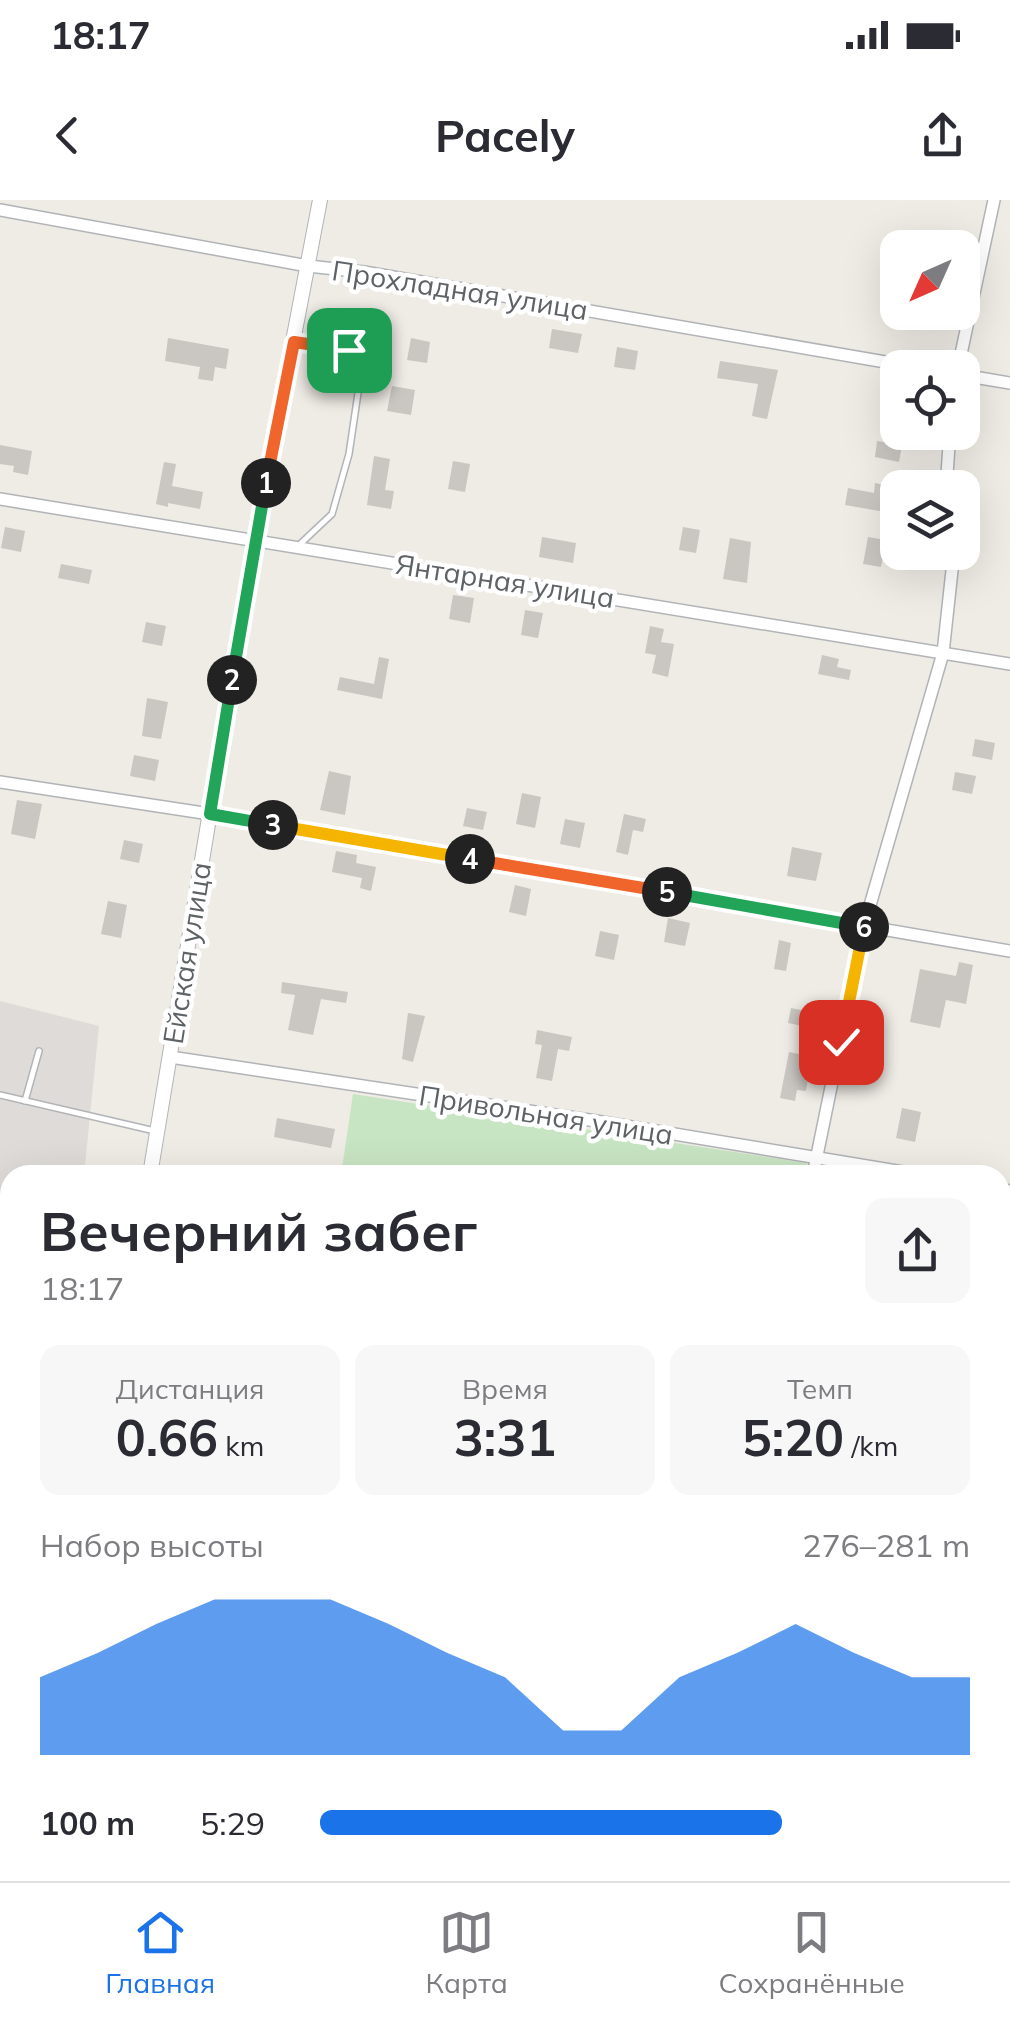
<!DOCTYPE html>
<html lang="ru">
<head>
<meta charset="utf-8">
<style>
	body { margin:0; font-family:Mulish,sans-serif; background:#f7f7f7; color:#2b2b33; height:100vh; display:flex; flex-direction:column; font-size:38px; white-space:nowrap }
	* { box-sizing:border-box; margin:0 }
	p { font-size:32px; color:#7c7c81 }
	.icon { flex:none; width:55px; height:55px; fill:none; stroke:currentColor; stroke-width:2; stroke-linecap:round; stroke-linejoin:round }
	.map { position:relative; flex:1; overflow:hidden }
	.sheet { position:absolute; left:0px; top:965px; width:1010px; height:718px; display:flex; flex-direction:column; background:#fff; border-radius:30px 30px 0 0; box-shadow:0 10px 40px #0002 }
	.sheet>* { flex:none }
	.needle { width:65px; rotate:225deg }
	.fabs { position:absolute; left:880px; top:30px; display:grid; gap:20px }
	.fabs a { display:grid; place-items:center; width:100px; height:100px; border-radius:20px; background:#fff; box-shadow:0 10px 40px #0002; font-size:50px }
	.pin { position:absolute; display:grid; place-items:center; width:85px; height:85px; color:#fff; margin:-42px; border-radius:20px; box-shadow:0 5px 15px #0006 }
	.km { position:absolute; width:50px; height:50px; margin:-25px; border-radius:50%; background:#222; color:#fff; font-size:28px; line-height:50px; text-align:center }
	.round { display:grid; place-items:center; flex:none; width:105px; height:105px; border-radius:20px; background:#f7f7f7 }
	.head { display:flex; align-items:center; justify-content:space-between; height:170px; padding:0 40px }
	h1 { font-size:55px; font-weight:700; line-height:75px }
	.metrics { display:grid; grid-template-columns:repeat(3,1fr); gap:15px; height:170px; padding:10px 40px }
	.metrics div { display:grid; align-content:center; border-radius:20px; background:#f7f7f7; text-align:center }
	.metrics b { font-size:50px; font-weight:700 }
	.metrics small { font-size:28px; font-weight:400 }
	.metrics p { font-size:28px }
	.chart { height:280px; padding:20px 40px }
	.chart p { display:flex; justify-content:space-between }
	.chart svg { width:100%; height:180px; margin-top:10px; fill:#1a73e8; opacity:.7 }
	ul { padding:0 40px; list-style:none; font-size:32px }
	li { display:grid; grid-template-columns:160px 120px 1fr; align-items:center; height:75px }
	li i { height:25px; border-radius:12px; background:#1a73e8 }
	.status { display:flex; justify-content:space-between; align-items:center; height:70px; padding:0 50px; background:#fff; direction:ltr }
	.status svg { height:28px; fill:currentColor }
	header { display:flex; justify-content:space-between; align-items:center; height:130px; padding:0 40px; background:#fff; font-size:45px; font-weight:700 }
	.dock { display:flex; justify-content:space-around; align-items:center; height:140px; border-top:2px solid #e1e1e2; background:#fff; font-size:28px; color:#7c7c81 }
	.dock a { display:grid; justify-items:center; gap:5px }
	.dock .current { color:#1a73e8 }
	.map>svg:first-child { display:block }
</style>
</head>
<body>
<div class="status"><b>18:17</b><svg viewBox="0 0 49 12"><path d="M0 12V9h3v3zM5 12V6h3v6zM10 12V3h3v9zM15 12V0h3v12zM26 1h20v11H26zM47 4h2v5h-2z"/></svg></div>
<header><svg class="icon" aria-label="back" viewBox="0 0 24 24"><path d="M15 5l-7 7 7 7"/></svg>Pacely<svg class="icon" aria-label="share" viewBox="0 0 24 24"><path d="M12 15V3M7 8l5-5 5 5M5 13v7h14v-7"/></svg></header>
<div class="map">
<svg width="1010" height="1681" viewBox="0 0 1010 1681">
	<rect width="100%" height="100%" fill="#efebe5"/>
	<g fill="#dedbd8">
		<polygon points="0,801 99,826 84,975 10,975 10,1015 0,1010"/>
		<polygon points="1000,1085 1010,1087 1010,1307 1000,1305"/>
	</g>
	<polygon fill="#c8e5c3" points="353,894 806,963 810,969 808,975 341,975"/>
	<g fill="#cac6c2">
		<polygon points="552,129 582,134 578,153 549,148"/>
		<polygon points="168,138 229,149 226,169 215,167 213,181 198,179 200,167 165,161"/>
		<polygon points="411,138 430,142 427,163 407,160"/>
		<polygon points="617,147 638,151 635,170 614,167"/>
		<polygon points="720,161 778,170 767,219 752,216 758,184 717,178"/>
		<polygon points="392,186 415,190 411,215 387,211"/>
		<polygon points="877,241 902,245 899,262 875,257"/>
		<polygon points="0,245 32,251 28,275 13,272 14,266 0,264"/>
		<polygon points="374,256 390,259 385,290 394,291 391,309 367,305"/>
		<polygon points="453,261 470,264 465,292 448,289"/>
		<polygon points="164,262 176,264 172,286 203,292 200,309 168,303 168,307 156,304"/>
		<polygon points="875,283 895,287 891,313 845,305 848,288 874,293"/>
		<polygon points="5,327 25,331 21,352 1,348"/>
		<polygon points="683,327 700,330 696,353 679,350"/>
		<polygon points="542,337 576,343 573,363 539,357"/>
		<polygon points="868,337 886,340 881,367 863,364"/>
		<polygon points="730,338 751,342 747,383 723,379"/>
		<polygon points="61,364 92,370 89,384 58,378"/>
		<polygon points="453,395 474,398 470,423 449,419"/>
		<polygon points="525,410 543,413 538,438 521,435"/>
		<polygon points="146,422 166,426 162,446 142,442"/>
		<polygon points="650,426 664,429 661,442 674,444 668,477 652,473 656,455 645,453"/>
		<polygon points="822,455 839,459 837,467 851,470 849,480 818,474"/>
		<polygon points="379,457 389,459 382,499 337,490 340,477 374,484"/>
		<polygon points="147,498 168,502 161,539 142,536"/>
		<polygon points="975,539 995,543 992,560 972,556"/>
		<polygon points="134,555 159,560 155,581 130,576"/>
		<polygon points="329,571 351,576 345,615 320,610"/>
		<polygon points="955,572 976,576 972,594 952,590"/>
		<polygon points="522,593 541,597 535,628 516,624"/>
		<polygon points="17,600 42,604 35,639 11,634"/>
		<polygon points="467,608 487,612 483,630 463,626"/>
		<polygon points="624,614 646,619 643,632 633,630 628,655 616,652"/>
		<polygon points="565,619 585,623 580,648 560,644"/>
		<polygon points="124,640 143,644 139,663 120,659"/>
		<polygon points="792,647 822,653 816,681 787,676"/>
		<polygon points="336,651 357,655 356,663 376,667 371,691 360,688 362,678 332,672"/>
		<polygon points="515,685 531,689 526,716 509,712"/>
		<polygon points="108,701 127,705 121,738 101,734"/>
		<polygon points="668,718 690,723 685,746 664,742"/>
		<polygon points="600,731 619,735 614,760 595,756"/>
		<polygon points="779,740 791,743 786,771 774,769"/>
		<polygon points="959,762 973,765 966,804 946,800 940,828 910,822 920,769 956,776"/>
		<polygon points="282,782 348,792 346,803 321,799 313,835 288,830 295,795 281,793"/>
		<polygon points="791,808 820,814 817,829 788,823"/>
		<polygon points="408,813 425,816 413,862 402,859"/>
		<polygon points="537,830 572,837 569,851 558,849 552,881 536,878 542,845 535,844"/>
		<polygon points="789,852 804,855 802,867 810,868 806,891 797,890 795,901 780,898"/>
		<polygon points="902,908 921,912 915,942 896,938"/>
		<polygon points="277,918 335,929 331,948 274,937"/>
	</g>
	<g fill="none" stroke-linecap="round" stroke-linejoin="round">
		<g stroke="#b1b4b7" stroke-width="8">
			<g id="service">
				<polyline points="296,142 349,150 360,157 362,166 349,254 332,314 298,346"/>
				<polyline points="0,895 155,931"/>
				<polyline points="25,901 39,851"/>
				<polyline points="0,1424 10,1431"/>
				<polyline points="0,1493 10,1496"/>
			</g>
		</g>
		<g stroke="#b1b4b7" stroke-width="14">
			<g id="minor">
				<polyline points="0,10 308,66 364,72 920,168"/>
				<polyline points="958,168 994,0"/>
				<polyline points="962,175 1010,183"/>
				<polyline points="946,288 950,232"/>
				<polyline points="0,299 1010,464"/>
				<polyline points="0,582 210,614 1010,751"/>
				<polyline points="170,857 596,921 921,975"/>
				<polyline points="813,975 864,726 943,453 954,352"/>
				<polyline points="1000,989 1010,991"/>
				<polyline points="1000,1623 1010,1625"/>
				<polyline points="616,1681 617,1672"/>
			</g>
		</g>
		<g stroke="#b1b4b7" stroke-width="16">
			<g id="tertiary">
				<polyline points="150,975 255,340 320,0"/>
				<polyline points="12,1681 13,1672"/>
			</g>
		</g>
		<g stroke="#ecaf61" stroke-width="20">
			<g id="primary">
				<polyline points="0,1130 10,1133"/>
				<polyline points="1000,1328 1010,1330"/>
			</g>
		</g>
		<g stroke="#9ec9a3" stroke-width="2.5" stroke-dasharray="10 5" stroke-linecap="butt">
			<polyline points="0,1155 10,1157"/>
			<polyline points="1000,1356 1010,1358"/>
		</g>
		<use href="#service" stroke="#fff" stroke-width="5"/>
		<use href="#minor" stroke="#fff" stroke-width="11"/>
		<use href="#tertiary" stroke="#fff" stroke-width="14"/>
		<use href="#primary" stroke="#fce3ad" stroke-width="18"/>
	</g>
	<g fill="none" stroke-linecap="round" stroke-linejoin="round">
		<g stroke="#fff" stroke-width="20">
			<polyline id="split-1" points="266,283 294,142 349,150"/>
		</g>
		<g stroke="#fff" stroke-width="20">
			<polyline id="split-2" points="232,480 266,283"/>
		</g>
		<g stroke="#fff" stroke-width="20">
			<polyline id="split-3" points="232,480 210,614 273,625"/>
		</g>
		<g stroke="#fff" stroke-width="20">
			<polyline id="split-4" points="273,625 470,659"/>
		</g>
		<g stroke="#fff" stroke-width="20">
			<polyline id="split-5" points="470,659 667,692"/>
		</g>
		<g stroke="#fff" stroke-width="20">
			<polyline id="split-6" points="667,692 864,727"/>
		</g>
		<g stroke="#fff" stroke-width="20">
			<polyline id="split-7" points="841,842 864,727"/>
		</g>
		<use href="#split-1" stroke="#f0652b" stroke-width="12"/>
		<use href="#split-2" stroke="#22a559" stroke-width="12"/>
		<use href="#split-3" stroke="#22a559" stroke-width="12"/>
		<use href="#split-4" stroke="#f5b400" stroke-width="12"/>
		<use href="#split-5" stroke="#f0652b" stroke-width="12"/>
		<use href="#split-6" stroke="#22a559" stroke-width="12"/>
		<use href="#split-7" stroke="#f5b400" stroke-width="12"/>
	</g>
	<g text-anchor="middle" stroke-width="9" stroke-linejoin="round" paint-order="stroke">
		<g font-size="28" fill="#5d6265" stroke="#fff">
			<text transform="translate(460 90) rotate(9)" y="10">Прохладная улица</text>
			<text transform="translate(505 381) rotate(9)" y="10">Янтарная улица</text>
			<text transform="translate(187 753) rotate(-81)" y="10">Ейская улица</text>
			<text transform="translate(546 915) rotate(9)" y="10">Привольная улица</text>
		</g>
	</g>
</svg>
<div class="fabs">
<a><svg class="needle" viewBox="-14 -14 28 28"><path d="M0-13l5 13h-10z" fill="#e53935"/><path d="M0 13l5-13h-10z" fill="#7c7c81"/></svg></a>
<a><svg class="icon" aria-label="locate" viewBox="0 0 24 24"><circle cx="12" cy="12" r="6"/><path d="M12 2v4M12 18v4M2 12h4M18 12h4"/></svg></a>
<a><svg class="icon" aria-label="layers" viewBox="0 0 24 24"><path d="M12 4l9 5-9 5-9-5zM3 14l9 5 9-5"/></svg></a>
</div>
<div class="pin" style="left:349px;top:150px;background:#1e9e55"><svg class="icon" aria-label="arrive" viewBox="0 0 24 24"><path d="M6 21V4h12l-3 4 3 4H6"/></svg></div>
<div class="pin" style="left:841px;top:842px;background:#d93025"><svg class="icon" aria-label="check" viewBox="0 0 24 24"><path d="M5 12l5 5 9-10"/></svg></div>
<b class="km" style="left:266px;top:283px">1</b>
<b class="km" style="left:232px;top:480px">2</b>
<b class="km" style="left:273px;top:625px">3</b>
<b class="km" style="left:470px;top:659px">4</b>
<b class="km" style="left:667px;top:692px">5</b>
<b class="km" style="left:864px;top:727px">6</b>
<section class="sheet">
<div class="head"><div><h1>Вечерний забег</h1><p>18:17</p></div><a class="round"><svg class="icon" aria-label="share" viewBox="0 0 24 24"><path d="M12 15V3M7 8l5-5 5 5M5 13v7h14v-7"/></svg></a></div>
<div class="metrics">
<div><p>Дистанция</p><b>0.66<small> km</small></b></div>
<div><p>Время</p><b>3:31</b></div>
<div><p>Темп</p><b>5:20<small> /km</small></b></div>
</div>
<div class="chart"><p><span>Набор высоты</span>276–281 m</p>
<svg viewBox="0 0 160 44" preserveAspectRatio="none"><path d="M0 44V25L10 19L20 12L30 6L40 6L50 6L60 12L70 19L80 25L90 38L100 38L110 25L120 19L130 12L140 19L150 25L160 25V44z"/></svg>
</div>
<ul>
<li><b>100 m</b>5:29<i style="width:71%"></i></li>
</ul>
</section>
</div>
<nav class="dock">
<a class="current"><svg class="icon" aria-label="home" viewBox="0 0 24 24"><path d="M3 11l9-7 9 7M6 9v11h12V9"/></svg>Главная</a>
<a><svg class="icon" aria-label="map" viewBox="0 0 24 24"><path d="M3 6l6-2 6 2 6-2v14l-6 2-6-2-6 2zM9 4v14M15 6v14"/></svg>Карта</a>
<a><svg class="icon" aria-label="saved" viewBox="0 0 24 24"><path d="M7 4h10v16l-5-4-5 4z"/></svg>Сохранённые</a>
</nav>
</body>
</html>
